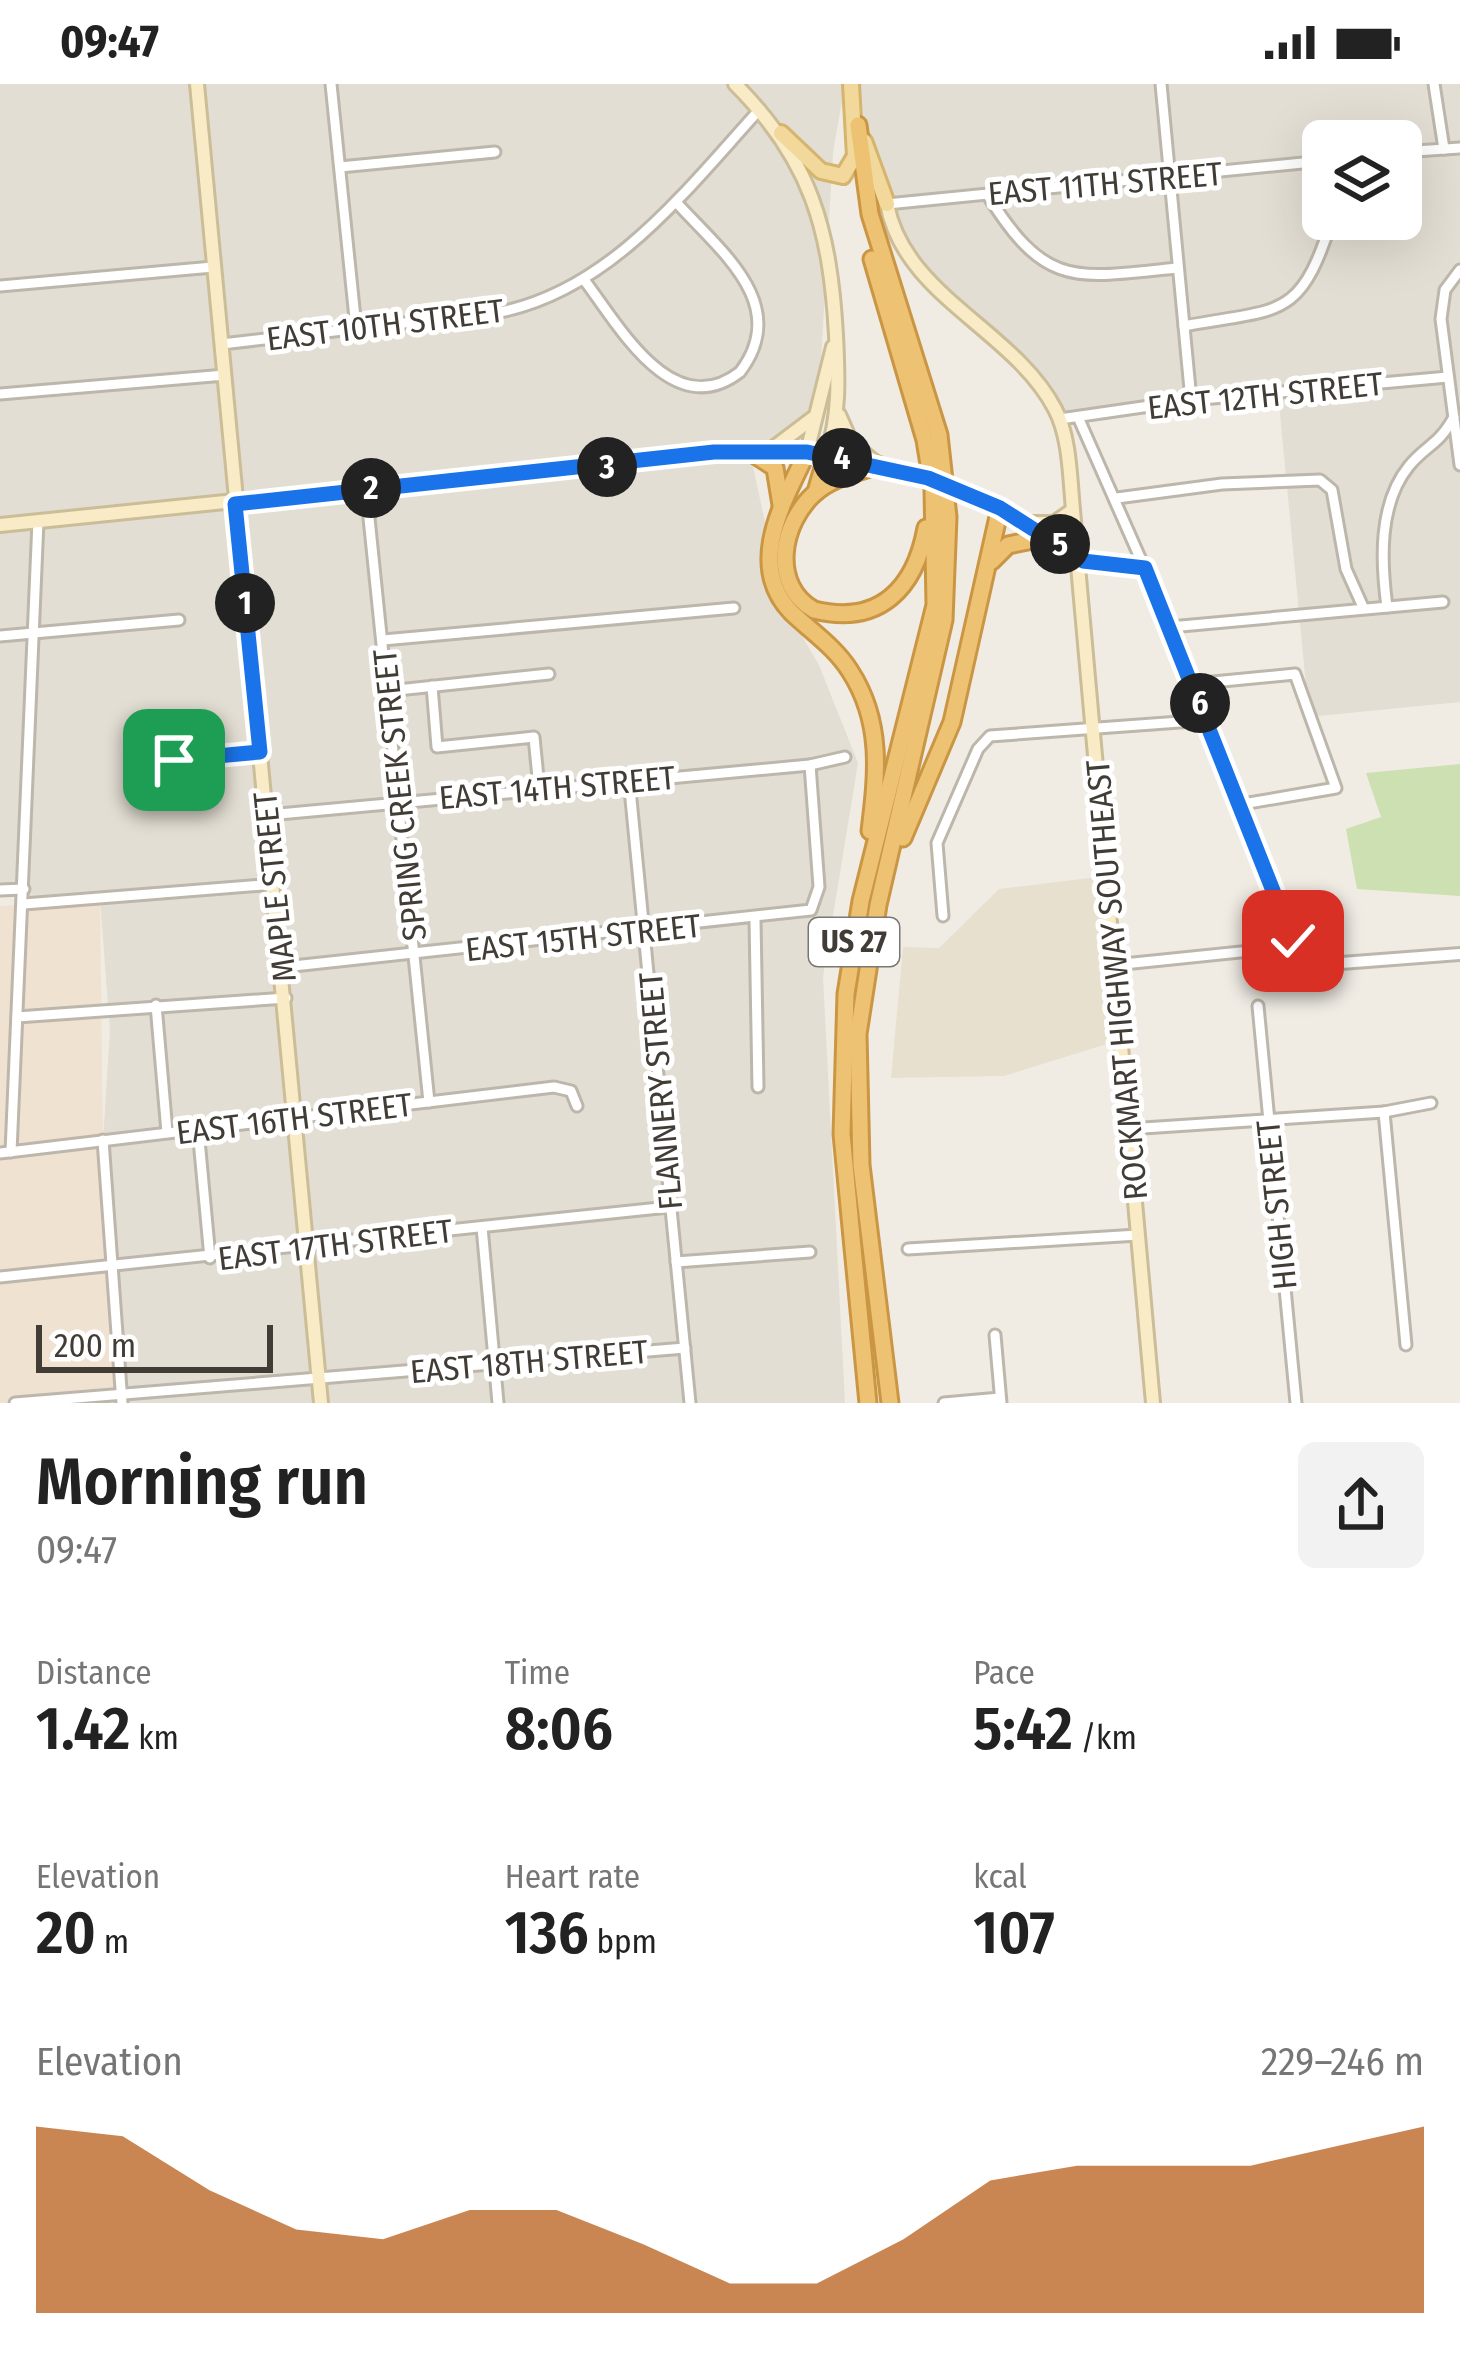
<!DOCTYPE html>
<html lang="en">
<head>
<meta charset="utf-8">
<style>
	body { margin:0; font-family:"Fira Sans Condensed",sans-serif; background:#f2f2f2; color:#222; height:100vh; display:flex; flex-direction:column; font-size:45px; white-space:nowrap }
	* { box-sizing:border-box; margin:0 }
	p { font-size:39px; color:#767676 }
	.icon { flex:none; width:66px; height:66px; fill:none; stroke:currentColor; stroke-width:2; stroke-linecap:round; stroke-linejoin:round }
	.map { position:relative; height:1319px; overflow:hidden }
	.drawer { display:flex; flex-direction:column; background:#fff; flex:1 }
	.drawer>* { flex:none }
	.buttons { position:absolute; left:1302px; top:36px; display:grid; gap:24px }
	.buttons a { display:grid; place-items:center; width:120px; height:120px; border-radius:18px; background:#fff; box-shadow:0 12px 48px #0002; font-size:60px }
	.scale { position:absolute; left:36px; bottom:30px; width:237px; box-sizing:border-box; padding-left:12px; border:6px solid #413c35; border-top:0; font-size:33px; line-height:42px; white-space:nowrap; color:#413c35; -webkit-text-stroke:9px #fff; paint-order:stroke }
	.pin { position:absolute; display:grid; place-items:center; width:102px; height:102px; color:#fff; margin:-51px; border-radius:24px; box-shadow:0 6px 18px #0006 }
	.km { position:absolute; width:60px; height:60px; margin:-30px; border-radius:50%; background:#222; color:#fff; font-size:33px; line-height:60px; text-align:center }
	.round { display:grid; place-items:center; flex:none; width:126px; height:126px; border-radius:18px; background:#f2f2f2 }
	.headline { display:flex; align-items:center; justify-content:space-between; height:204px; padding:0 36px }
	h1 { font-size:66px; font-weight:600; line-height:90px }
	.stats { display:grid; grid-template-columns:repeat(3,1fr); gap:18px; height:204px; padding:12px 36px }
	.stats div { display:grid; align-content:center }
	.stats b { font-size:60px; font-weight:600 }
	.stats small { font-size:33px; font-weight:400 }
	.stats p { font-size:33px }
	.chart { height:336px; padding:24px 36px }
	.chart p { display:flex; justify-content:space-between }
	.chart svg { width:100%; height:216px; margin-top:12px; fill:#b45309; opacity:.7 }
	.status { display:flex; justify-content:space-between; align-items:center; height:84px; padding:0 60px; background:#fff; direction:ltr }
	.status svg { height:33px; fill:currentColor }
	.map>svg:first-child { display:block }
</style>
</head>
<body>
<div class="status"><b>09:47</b><svg viewBox="0 0 49 12"><path d="M0 12V9h3v3zM5 12V6h3v6zM10 12V3h3v9zM15 12V0h3v12zM26 1h20v11H26zM47 4h2v5h-2z"/></svg></div>
<div class="map">
<svg width="1460" height="1319" viewBox="0 0 1460 1319">
	<rect width="100%" height="100%" fill="#f0ece4"/>
	<g fill="#e3ded3" fill-rule="evenodd">
		<polygon points="0,0 845,0 833,68 818,329 750,368 782,518 819,581 858,679 823,893 845,1319 129,1319 103,1056 110,947 100,815 24,820 23,805 0,806"/>
		<path d="M851 0H1460V618L1309 633 1278 309 1060 335 1034 296 913 179 858 41ZM1323 57H1401V135H1323Z"/>
	</g>
	<polygon fill="#f0e2d1" points="100,815 103,1056 122,1319 0,1319 0,822"/>
	<polygon fill="#e7e0cf" points="1106,792 1120,956 1004,992 891,994 903,863 939,864 999,805"/>
	<polygon fill="#cce0b1" points="1460,680 1460,812 1357,805 1346,745 1381,733 1366,689"/>
	<g fill="none" stroke-linecap="round" stroke-linejoin="round">
		<g stroke="#bdb6ab" stroke-width="15">
			<g id="minor">
				<polyline points="331,0 356,244"/>
				<polyline points="1161,0 1191,316"/>
				<polyline points="1434,0 1444,65"/>
				<polyline points="1401,68 1460,64"/>
				<polyline points="340,83 495,68"/>
				<path d="M987 110C1046 206 1076 194 1177 184"/>
				<polyline points="887,120 1323,77"/>
				<polyline points="1460,186 1445,206 1441,235 1460,381"/>
				<path d="M585 197C619 242 673 340 740 288 792 220 719 166 676 118"/>
				<polyline points="0,202 213,183"/>
				<path d="M1184 242C1281 224 1300 237 1332 135"/>
				<path d="M222 260 500 228C611 206 687 105 760 25"/>
				<polyline points="0,310 225,291"/>
				<polyline points="1078,333 1145,485"/>
				<polyline points="1060,335 1191,316 1448,293"/>
				<polyline points="366,405 429,1018"/>
				<polyline points="1117,414 1222,400 1320,396 1332,406 1346,485 1363,523"/>
				<path d="M1387 523C1381 478 1378 420 1409 382 1426 361 1438 362 1454 333"/>
				<polyline points="1170,543 1443,518"/>
				<polyline points="0,552 179,536"/>
				<polyline points="383,556 734,524"/>
				<polyline points="1192,600 1295,590 1336,704 1237,721"/>
				<polyline points="432,602 437,663 534,653 539,704"/>
				<polyline points="388,607 549,590"/>
				<polyline points="174,676 260,668"/>
				<polyline points="629,695 690,1319"/>
				<polyline points="268,731 810,681 845,673"/>
				<polyline points="0,806 24,805"/>
				<polyline points="24,820 276,800"/>
				<polyline points="943,832 937,759 978,665 990,652 1207,636"/>
				<polyline points="755,836 758,1003"/>
				<polyline points="1114,881 1298,862"/>
				<polyline points="284,883 811,826 819,803 810,681"/>
				<polyline points="156,921 167,1048"/>
				<polyline points="1258,922 1296,1319"/>
				<polyline points="17,933 286,914"/>
				<polyline points="1384,1028 1406,1261"/>
				<polyline points="198,1045 210,1174"/>
				<polyline points="1128,1045 1384,1028 1431,1019"/>
				<polyline points="103,1056 122,1319"/>
				<polyline points="11,1068 38,437"/>
				<polyline points="0,1069 554,1003 571,1007 577,1022"/>
				<polyline points="482,1143 498,1319"/>
				<polyline points="908,1165 1138,1151"/>
				<polyline points="676,1178 810,1168"/>
				<polyline points="0,1193 669,1123"/>
				<polyline points="995,1251 1001,1319"/>
				<polyline points="15,1319 685,1264"/>
				<polyline points="944,1319 1000,1314"/>
			</g>
		</g>
		<g stroke="#bdb6ab" stroke-width="16">
			<polyline id="tertiary" points="1077,473 1091,480 1145,485 1284,838 1303,868 1328,880 1460,870"/>
		</g>
		<g stroke="#cbbd98" stroke-width="18">
			<g id="secondary">
				<polyline points="197,0 321,1319"/>
				<path d="M735 0C811 76 830 145 836 251 838 293 840 329 827 370"/>
				<path d="M887 120C904 212 1014 246 1055 325 1070 353 1070 395 1073 426L1153 1319"/>
				<polyline points="839,331 851,358 877,380"/>
				<polyline points="772,365 813,334"/>
				<polyline points="807,368 833,263"/>
				<polyline points="967,409 1077,473"/>
				<polyline points="1027,439 1054,439 1073,426"/>
				<polyline points="0,441 714,368 807,368 902,386"/>
			</g>
		</g>
		<g stroke="#d5b46d" stroke-width="20">
			<g id="primary">
				<polyline points="781,49 821,87 843,92 855,72 851,0"/>
				<polyline points="864,57 887,120"/>
			</g>
		</g>
		<g stroke="#ca9644" stroke-width="21">
			<g id="motorway">
				<polyline points="858,41 870,130 939,351 948,433 944,536 878,821 858,950 861,1081 890,1319"/>
				<polyline points="749,367 775,384 781,421"/>
				<path d="M807 368C784 417 745 481 792 529 812 548 835 563 850 587 883 638 877 690 870 747"/>
				<path d="M878 381C857 389 833 393 815 409 781 439 770 501 814 526 880 542 915 504 926 444"/>
				<polyline points="816,408 827,370"/>
				<polyline points="992,477 1008,461 1048,453"/>
				<polyline points="903,754 952,638 1000,424"/>
				<polyline points="868,1319 842,1050 846,910 861,817 935,521 933,405 925,356 872,175"/>
			</g>
		</g>
		<use href="#minor" stroke="#fff" stroke-width="9"/>
		<use href="#tertiary" stroke="#fff" stroke-width="10"/>
		<use href="#secondary" stroke="#f8ebc6" stroke-width="12"/>
		<use href="#primary" stroke="#f2d89b" stroke-width="14"/>
		<use href="#motorway" stroke="#edc272" stroke-width="15"/>
		<g stroke="#cbbd98" stroke-width="18" stroke-linecap="butt">
			<polyline id="secondary-bridge" points="902,386 967,409"/>
		</g>
		<use href="#secondary-bridge" stroke="#f8ebc6" stroke-width="12"/>
	</g>
	<g fill="none" stroke-linecap="round" stroke-linejoin="round">
		<g stroke="#fff" stroke-width="24">
			<polyline id="route" points="174,676 260,668 235,420 714,368 807,368 928,394 1000,424 1083,477 1145,484 1293,857"/>
		</g>
		<use href="#route" stroke="#1a73e8" stroke-width="15"/>
	</g>
	<g text-anchor="middle" stroke-width="10" stroke-linejoin="round" paint-order="stroke">
		<rect fill="#fff" stroke="#7a7672" stroke-width="3" x="809" y="834" width="90" height="48" rx="9"/>
		<g font-size="30" font-weight="bold" fill="#413c35">
			<text x="854" y="868">US 27</text>
		</g>
		<g font-size="33" fill="#413c35" stroke="#fff">
			<text transform="translate(1105 99) rotate(-5)" y="12">EAST 11TH STREET</text>
			<text transform="translate(385 240) rotate(-7)" y="12">EAST 10TH STREET</text>
			<text transform="translate(1265 311) rotate(-6)" y="12">EAST 12TH STREET</text>
			<text transform="translate(557 703) rotate(-5)" y="12">EAST 14TH STREET</text>
			<text transform="translate(399 711) rotate(-96)" y="12">SPRING CREEK STREET</text>
			<text transform="translate(274 803) rotate(-96)" y="12">MAPLE STREET</text>
			<text transform="translate(583 853) rotate(-6)" y="12">EAST 15TH STREET</text>
			<text transform="translate(1116 896) rotate(-95)" y="12">ROCKMART HIGHWAY SOUTHEAST</text>
			<text transform="translate(660 1007) rotate(-95)" y="12">FLANNERY STREET</text>
			<text transform="translate(294 1034) rotate(-7)" y="12">EAST 16TH STREET</text>
			<text transform="translate(1276 1121) rotate(-96)" y="12">HIGH STREET</text>
			<text transform="translate(335 1160) rotate(-7)" y="12">EAST 17TH STREET</text>
			<text transform="translate(529 1277) rotate(-5)" y="12">EAST 18TH STREET</text>
		</g>
	</g>
</svg>
<div class="buttons">
<a><svg class="icon" aria-label="layers" viewBox="0 0 24 24"><path d="M12 4l9 5-9 5-9-5zM3 14l9 5 9-5"/></svg></a>
</div>
<div class="scale">200 m</div>
<div class="pin" style="left:174px;top:676px;background:#1e9e55"><svg class="icon" aria-label="arrive" viewBox="0 0 24 24"><path d="M6 21V4h12l-3 4 3 4H6"/></svg></div>
<div class="pin" style="left:1293px;top:857px;background:#d93025"><svg class="icon" aria-label="check" viewBox="0 0 24 24"><path d="M5 12l5 5 9-10"/></svg></div>
<b class="km" style="left:245px;top:519px">1</b>
<b class="km" style="left:371px;top:404px">2</b>
<b class="km" style="left:607px;top:383px">3</b>
<b class="km" style="left:842px;top:374px">4</b>
<b class="km" style="left:1060px;top:460px">5</b>
<b class="km" style="left:1200px;top:619px">6</b>
</div>
<section class="drawer">
<div class="headline"><div><h1>Morning run</h1><p>09:47</p></div><a class="round"><svg class="icon" aria-label="share" viewBox="0 0 24 24"><path d="M12 15V3M7 8l5-5 5 5M5 13v7h14v-7"/></svg></a></div>
<div class="stats">
<div><p>Distance</p><b>1.42<small> km</small></b></div>
<div><p>Time</p><b>8:06</b></div>
<div><p>Pace</p><b>5:42<small> /km</small></b></div>
</div>
<div class="stats">
<div><p>Elevation</p><b>20<small> m</small></b></div>
<div><p>Heart rate</p><b>136<small> bpm</small></b></div>
<div><p>kcal</p><b>107</b></div>
</div>
<div class="chart"><p><span>Elevation</span>229–246 m</p>
<svg viewBox="0 0 160 44" preserveAspectRatio="none"><path d="M0 44V6L10 8L20 19L30 27L40 29L50 23L60 23L70 30L80 38L90 38L100 29L110 17L120 14L130 14L140 14L150 10L160 6V44z"/></svg>
</div>
</section>
</body>
</html>
